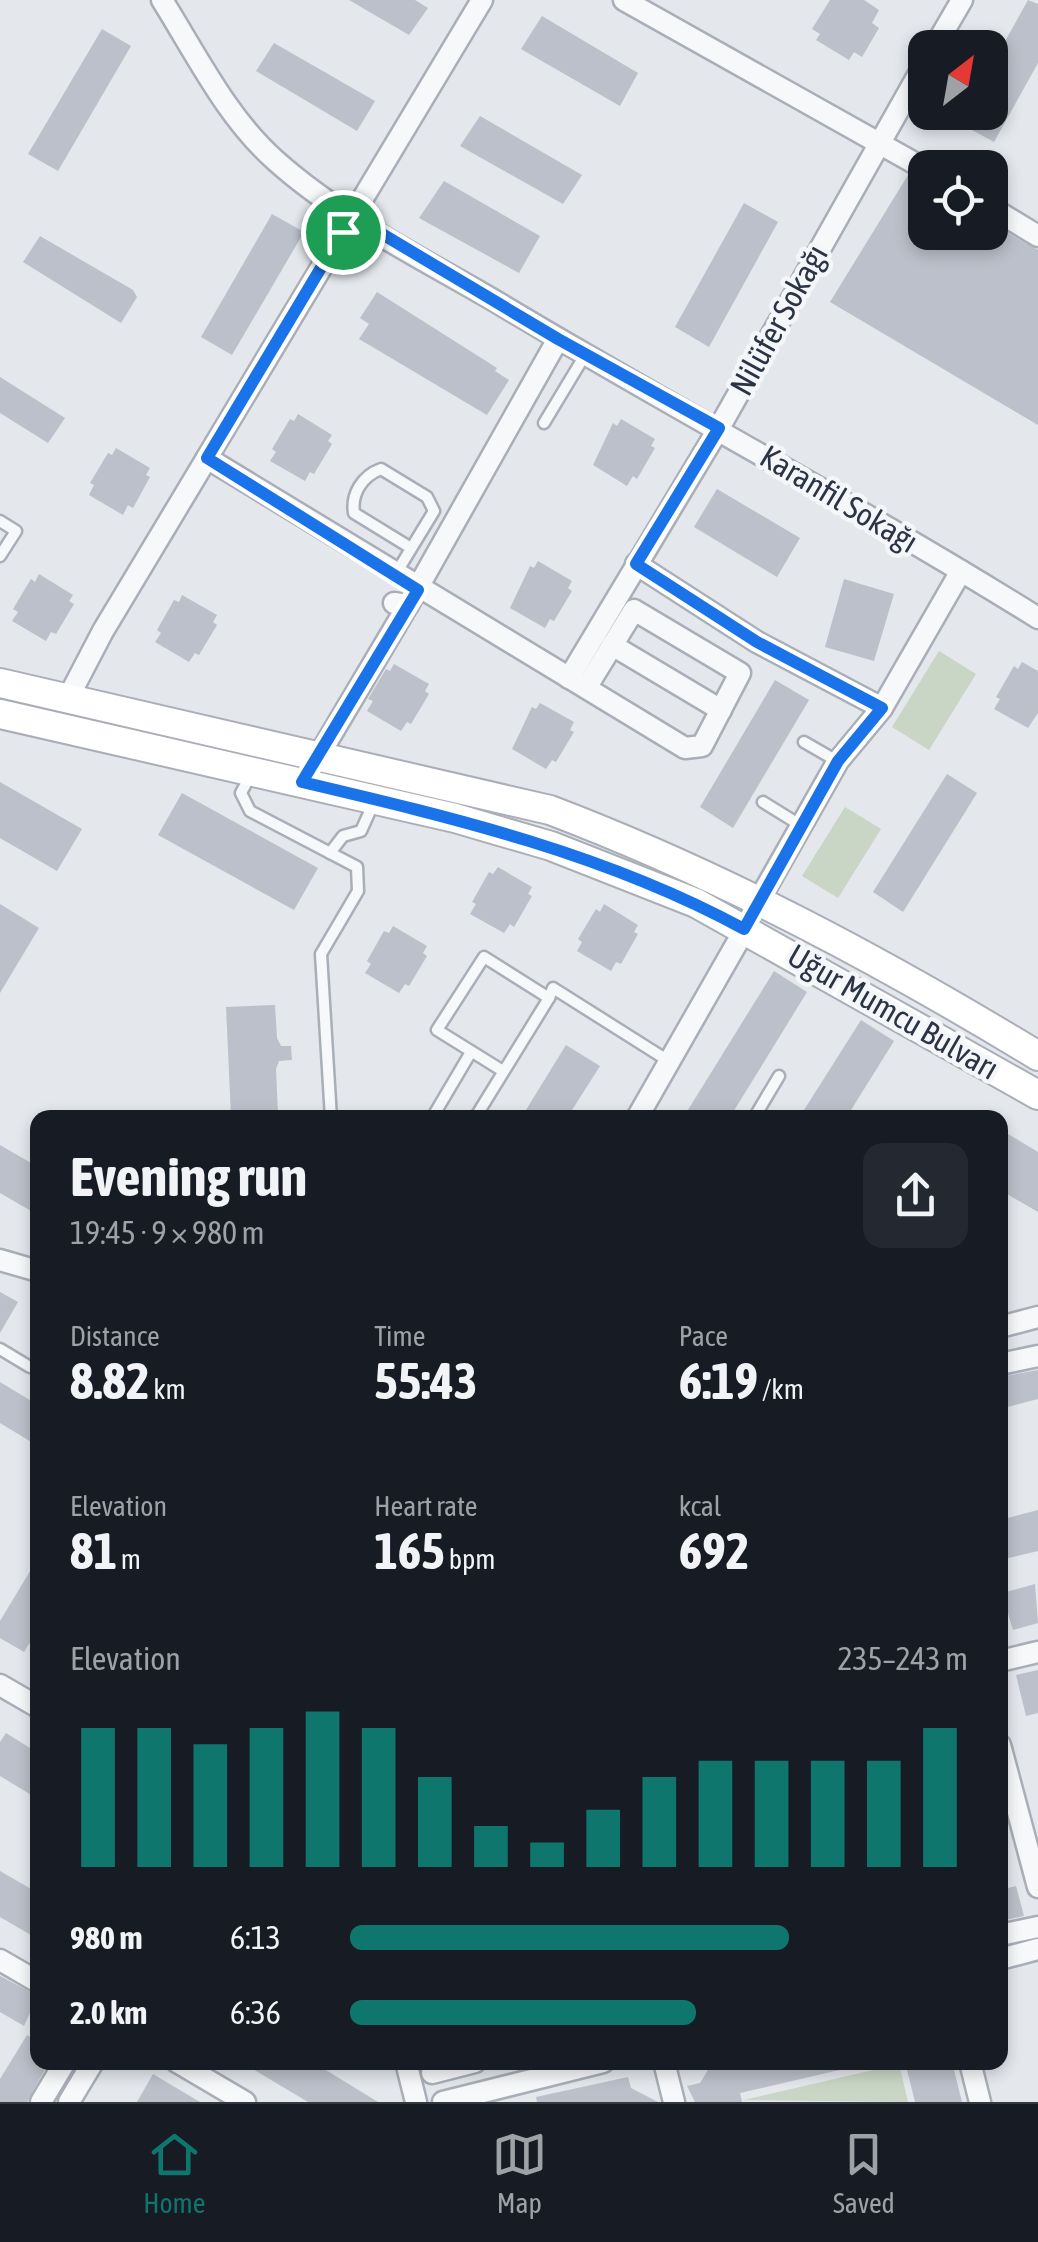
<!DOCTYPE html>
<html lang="en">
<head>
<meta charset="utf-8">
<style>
	body { margin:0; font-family:"Asap Condensed",sans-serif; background:#242831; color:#f1f3f6; height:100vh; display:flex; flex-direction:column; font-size:38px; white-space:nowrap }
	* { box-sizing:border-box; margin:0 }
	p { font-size:32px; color:#9ea1a6 }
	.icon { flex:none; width:55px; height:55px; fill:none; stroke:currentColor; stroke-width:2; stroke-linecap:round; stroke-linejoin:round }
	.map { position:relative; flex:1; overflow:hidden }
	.drawer { position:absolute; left:30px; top:1110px; width:978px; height:960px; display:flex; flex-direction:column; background:#171b24; border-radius:20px; box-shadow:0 5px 15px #0003 }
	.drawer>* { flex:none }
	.needle { width:65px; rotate:31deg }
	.fabs { position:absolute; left:908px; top:30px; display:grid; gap:20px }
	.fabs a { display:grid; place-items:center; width:100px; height:100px; border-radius:20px; background:#171b24; box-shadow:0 5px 15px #0003; font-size:50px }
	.pin { position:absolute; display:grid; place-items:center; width:85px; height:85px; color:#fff; margin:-42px; border:5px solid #fff; border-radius:50%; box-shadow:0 2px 10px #0007 }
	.round { display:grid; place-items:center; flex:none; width:105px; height:105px; border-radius:20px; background:#242831 }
	.head { display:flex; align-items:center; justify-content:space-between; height:170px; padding:0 40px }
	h1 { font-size:55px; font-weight:700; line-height:75px }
	.metrics { display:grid; grid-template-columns:repeat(3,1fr); gap:15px; height:170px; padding:10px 40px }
	.metrics div { display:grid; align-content:center }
	.metrics b { font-size:50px; font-weight:700 }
	.metrics small { font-size:28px; font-weight:400 }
	.metrics p { font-size:28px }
	.chart { height:280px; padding:20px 40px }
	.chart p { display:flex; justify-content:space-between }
	.chart svg { width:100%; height:180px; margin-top:10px; stroke:#0f766e; stroke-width:6 }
	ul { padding:0 40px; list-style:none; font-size:32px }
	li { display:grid; grid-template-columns:160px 120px 1fr; align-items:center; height:75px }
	li i { height:25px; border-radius:12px; background:#0f766e }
	.dock { display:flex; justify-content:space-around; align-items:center; height:140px; border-top:2px solid #363941; background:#171b24; font-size:28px; color:#9ea1a6 }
	.dock a { display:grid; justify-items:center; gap:5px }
	.dock .on { color:#0f766e }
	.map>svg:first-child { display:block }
</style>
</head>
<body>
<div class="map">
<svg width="1038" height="2102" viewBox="0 0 1038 2102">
	<rect width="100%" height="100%" fill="#e4e7ec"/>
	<g fill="#c9d6c5">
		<polygon points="939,651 976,674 929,750 892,727"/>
		<polygon points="845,807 881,829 838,898 802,876"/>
		<polygon points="899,2064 908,2102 744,2100"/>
	</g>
	<g fill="#bbc0ca">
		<polygon points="349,0 415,0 428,8 409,35"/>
		<polygon points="830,0 864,0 879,10 872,23 879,28 862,57 854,52 849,60 816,40 820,34 812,29"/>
		<polygon points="1028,0 1038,4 1038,63 994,142 959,123 965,112 990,112 990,68"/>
		<polygon points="542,16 638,73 620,106 521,49"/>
		<polygon points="102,29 131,46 58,171 28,154"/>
		<polygon points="274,43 375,101 357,131 256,71"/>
		<polygon points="480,116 582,175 563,204 460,146"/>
		<polygon points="908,175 925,183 925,232 990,232 990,223 1038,250 1038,425 830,302"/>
		<polygon points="444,181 540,236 519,273 419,218"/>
		<polygon points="744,203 778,222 709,347 675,327"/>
		<polygon points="272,214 304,232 232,355 201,337"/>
		<polygon points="40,236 133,290 137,297 121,323 23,262"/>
		<polygon points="377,292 497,368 495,371 509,380 487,415 359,339 369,324 360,318"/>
		<polygon points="0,377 65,418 48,443 0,413"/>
		<polygon points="298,414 332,435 328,441 332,444 314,474 310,472 305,481 270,461 276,452 272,449 290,419 294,421"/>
		<polygon points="621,419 655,439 651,446 655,448 637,479 633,476 627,486 593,465 613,423 617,426"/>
		<polygon points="116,448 150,468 146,475 150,477 133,508 128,505 123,515 89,495 94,485 90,483 108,453 112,455"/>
		<polygon points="717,489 800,538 777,577 694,527"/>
		<polygon points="538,561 572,581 568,588 572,591 554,621 550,619 545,628 510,608 530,566 534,568"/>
		<polygon points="39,574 73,595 69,601 74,604 56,634 51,632 46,641 12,621 18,612 13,609 31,579 35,582"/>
		<polygon points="844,579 894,594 874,661 825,647"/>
		<polygon points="182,595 217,615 213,622 217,625 199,655 195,653 189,662 155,642 161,633 157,630 174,600 179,602"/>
		<polygon points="1022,662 1038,671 1038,713 1028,728 994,709 1000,699 996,697 1014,666 1018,669"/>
		<polygon points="394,664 429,684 425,691 429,694 411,724 407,722 401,731 367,711 373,701 368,699 386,669 390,671"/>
		<polygon points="775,680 809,700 733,828 700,807"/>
		<polygon points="540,703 574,722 570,730 574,732 556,762 552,760 546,769 512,749 532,707 536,709"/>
		<polygon points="947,774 977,793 903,912 873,892"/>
		<polygon points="0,782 82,829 57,871 0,838"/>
		<polygon points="182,793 318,868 294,910 158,835"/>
		<polygon points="498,867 532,887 528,894 532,896 514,927 510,924 504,933 470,914 476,904 472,902 489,872 493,874"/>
		<polygon points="0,904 39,928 0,993"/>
		<polygon points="604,904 638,925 634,932 638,934 621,964 616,962 611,971 577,951 582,942 578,939 596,909 600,912"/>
		<polygon points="393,926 427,946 423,953 427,956 409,986 405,984 399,993 365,973 371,964 367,961 384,931 389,933"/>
		<polygon points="774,971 807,992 735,1109 729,1118 683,1118"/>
		<polygon points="275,1005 277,1038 281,1046 291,1046 292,1060 279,1061 276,1069 278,1114 231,1116 226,1007"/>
		<polygon points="861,1020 894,1041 846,1118 799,1118"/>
		<polygon points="566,1045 600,1066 567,1118 521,1118"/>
		<polygon points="1000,1129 1038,1152 1038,1212 1000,1190"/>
		<polygon points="0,1145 38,1167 38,1215 0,1193"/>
		<polygon points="0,1292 18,1302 0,1333"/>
		<polygon points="1038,1370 1038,1399 1000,1409 1000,1377"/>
		<polygon points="0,1382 38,1405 38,1446 0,1423"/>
		<polygon points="1038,1510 1038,1551 1000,1560 1000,1520"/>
		<polygon points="38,1558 38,1630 24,1652 0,1638 0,1621"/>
		<polygon points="1035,1584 1038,1623 1013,1630 1002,1593"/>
		<polygon points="1038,1670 1038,1713 1026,1716 1016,1675"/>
		<polygon points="6,1733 38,1753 38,1799 0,1776 0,1742"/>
		<polygon points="0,1871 38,1893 38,1939 0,1917"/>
		<polygon points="1016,1886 1024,1916 1000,1921 1000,1890"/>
		<polygon points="0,1976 38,1996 24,2026 0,2012"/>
		<polygon points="27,2035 38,2042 38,2062 49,2062 27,2102 0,2102 0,2079"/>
		<polygon points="241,2062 323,2062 321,2067 378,2102 308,2102"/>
		<polygon points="706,2062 848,2062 848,2068 740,2093 742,2102 695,2102 687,2086 700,2083 708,2070"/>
		<polygon points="905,2062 952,2062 962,2102 915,2102"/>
		<polygon points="153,2074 200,2102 137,2102"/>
		<polygon points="628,2077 631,2088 658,2102 537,2102 536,2097"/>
	</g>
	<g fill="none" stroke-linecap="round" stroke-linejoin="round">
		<g stroke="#a9aeb7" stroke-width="15">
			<g id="lane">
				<polyline points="544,423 585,355"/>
				<polyline points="0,521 16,531 0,556"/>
				<path d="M395 575 434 511 427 497 381 469C362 476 351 494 354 513L411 548"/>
				<polyline points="804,742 837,761"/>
				<polyline points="250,776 241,793 250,811 357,867 358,891 321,954 331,1118"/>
				<polyline points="763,802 800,825"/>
				<polyline points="330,853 343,836 361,831 370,811"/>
				<polyline points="503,1071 437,1030 484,957 549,998 553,988 667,1060"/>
				<polyline points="432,1118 471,1052"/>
				<polyline points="475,1118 549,998"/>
				<polyline points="754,1118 779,1076"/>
				<polyline points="0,1349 30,1367 38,1364"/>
			</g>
		</g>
		<g stroke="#a9aeb7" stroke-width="25">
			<g id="street">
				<path d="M162 0C196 54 227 118 276 161 341 219 425 260 500 304 678 411 862 508 1038 618"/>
				<polyline points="624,0 925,169"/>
				<polyline points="934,48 962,0"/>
				<polyline points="990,207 1038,236"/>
				<polyline points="207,458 685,748 702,746 740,673 634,610 586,688"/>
				<polyline points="636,564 757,642 882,708"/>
				<polyline points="408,605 558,339"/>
				<polyline points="612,645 721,710"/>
				<polyline points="569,678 719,428 925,63"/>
				<polyline points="67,700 103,631 482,0"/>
				<polyline points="312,767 408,605 394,603"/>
				<polyline points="759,900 838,761 882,708 961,571"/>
				<polyline points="637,1118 745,929"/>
				<polyline points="0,1260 38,1271"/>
				<polyline points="1000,1327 1038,1317"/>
				<polyline points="1000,1364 1038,1356"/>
				<polyline points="1000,1661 1038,1652"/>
				<polyline points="0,1685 38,1707"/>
				<polyline points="1000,1745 1038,1887"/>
				<polyline points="1000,1935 1038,1927"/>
				<polyline points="1000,1959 1038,1949"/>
				<polyline points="0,1960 38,1982"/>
				<polyline points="177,2062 245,2102"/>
				<polyline points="406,2062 416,2102"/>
				<polyline points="664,2062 674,2102"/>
				<polyline points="970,2062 980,2102"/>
				<polyline points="432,2073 475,2062"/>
				<polyline points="41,2102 65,2062"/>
				<polyline points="69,2102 93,2062"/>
				<polyline points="443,2102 603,2062"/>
			</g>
		</g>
		<g stroke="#a9aeb7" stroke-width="32">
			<g id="secondary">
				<path d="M0 683 550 810C721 875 882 961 1038 1056"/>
				<polyline points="0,714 455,818 551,846 696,903 1038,1095"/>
			</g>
		</g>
		<use href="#lane" stroke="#f7f8fa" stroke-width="10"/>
		<use href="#street" stroke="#f7f8fa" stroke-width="20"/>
		<use href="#secondary" stroke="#fff" stroke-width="28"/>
	</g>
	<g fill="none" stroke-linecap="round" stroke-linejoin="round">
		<g stroke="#fff" stroke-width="20">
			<path id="route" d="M352 216 558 339 719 428 636 564 757 642 882 708 838 761 744 929C606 854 455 818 302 782L418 590 207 458Z"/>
		</g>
		<use href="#route" stroke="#1a73e8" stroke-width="12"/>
	</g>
	<g text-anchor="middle" stroke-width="9" stroke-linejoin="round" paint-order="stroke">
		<g font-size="32" fill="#2b3445" stroke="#f4f6f9">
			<text transform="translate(779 320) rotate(-61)" y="11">Nilüfer Sokağı</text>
			<text transform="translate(839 499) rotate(31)" y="11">Karanfil Sokağı</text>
			<text transform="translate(893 1012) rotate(30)" y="11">Uğur Mumcu Bulvarı</text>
		</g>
	</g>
</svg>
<div class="fabs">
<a><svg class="needle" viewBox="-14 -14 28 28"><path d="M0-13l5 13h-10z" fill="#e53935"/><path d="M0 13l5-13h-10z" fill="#9ea1a6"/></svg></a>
<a><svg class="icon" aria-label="locate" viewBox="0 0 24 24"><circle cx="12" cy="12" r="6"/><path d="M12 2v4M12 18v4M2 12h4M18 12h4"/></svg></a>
</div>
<div class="pin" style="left:343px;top:232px;background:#1e9e55"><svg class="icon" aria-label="arrive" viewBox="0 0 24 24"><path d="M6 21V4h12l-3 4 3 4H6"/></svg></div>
<section class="drawer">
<div class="head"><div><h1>Evening run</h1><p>19:45 · 9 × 980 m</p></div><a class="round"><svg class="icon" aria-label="share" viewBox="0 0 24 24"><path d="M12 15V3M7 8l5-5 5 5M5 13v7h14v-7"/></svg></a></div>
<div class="metrics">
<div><p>Distance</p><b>8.82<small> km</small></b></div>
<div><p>Time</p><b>55:43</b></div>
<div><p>Pace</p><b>6:19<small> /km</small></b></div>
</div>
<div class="metrics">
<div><p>Elevation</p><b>81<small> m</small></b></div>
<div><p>Heart rate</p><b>165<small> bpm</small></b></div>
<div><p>kcal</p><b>692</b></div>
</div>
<div class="chart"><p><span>Elevation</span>235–243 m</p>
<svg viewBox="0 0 160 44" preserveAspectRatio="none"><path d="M5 44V10M15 44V10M25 44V14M35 44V10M45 44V6M55 44V10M65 44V22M75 44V34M85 44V38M95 44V30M105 44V22M115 44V18M125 44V18M135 44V18M145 44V18M155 44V10"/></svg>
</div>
<ul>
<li><b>980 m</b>6:13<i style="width:71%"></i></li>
<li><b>2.0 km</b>6:36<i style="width:56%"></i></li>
</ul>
</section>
</div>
<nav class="dock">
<a class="on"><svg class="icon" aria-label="home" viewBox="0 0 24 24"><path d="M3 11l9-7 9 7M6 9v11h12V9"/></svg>Home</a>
<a><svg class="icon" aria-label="map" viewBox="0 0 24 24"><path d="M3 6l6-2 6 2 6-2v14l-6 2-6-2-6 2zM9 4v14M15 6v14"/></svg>Map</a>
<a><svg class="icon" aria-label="saved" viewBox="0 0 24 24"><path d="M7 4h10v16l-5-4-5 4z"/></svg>Saved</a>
</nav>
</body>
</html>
